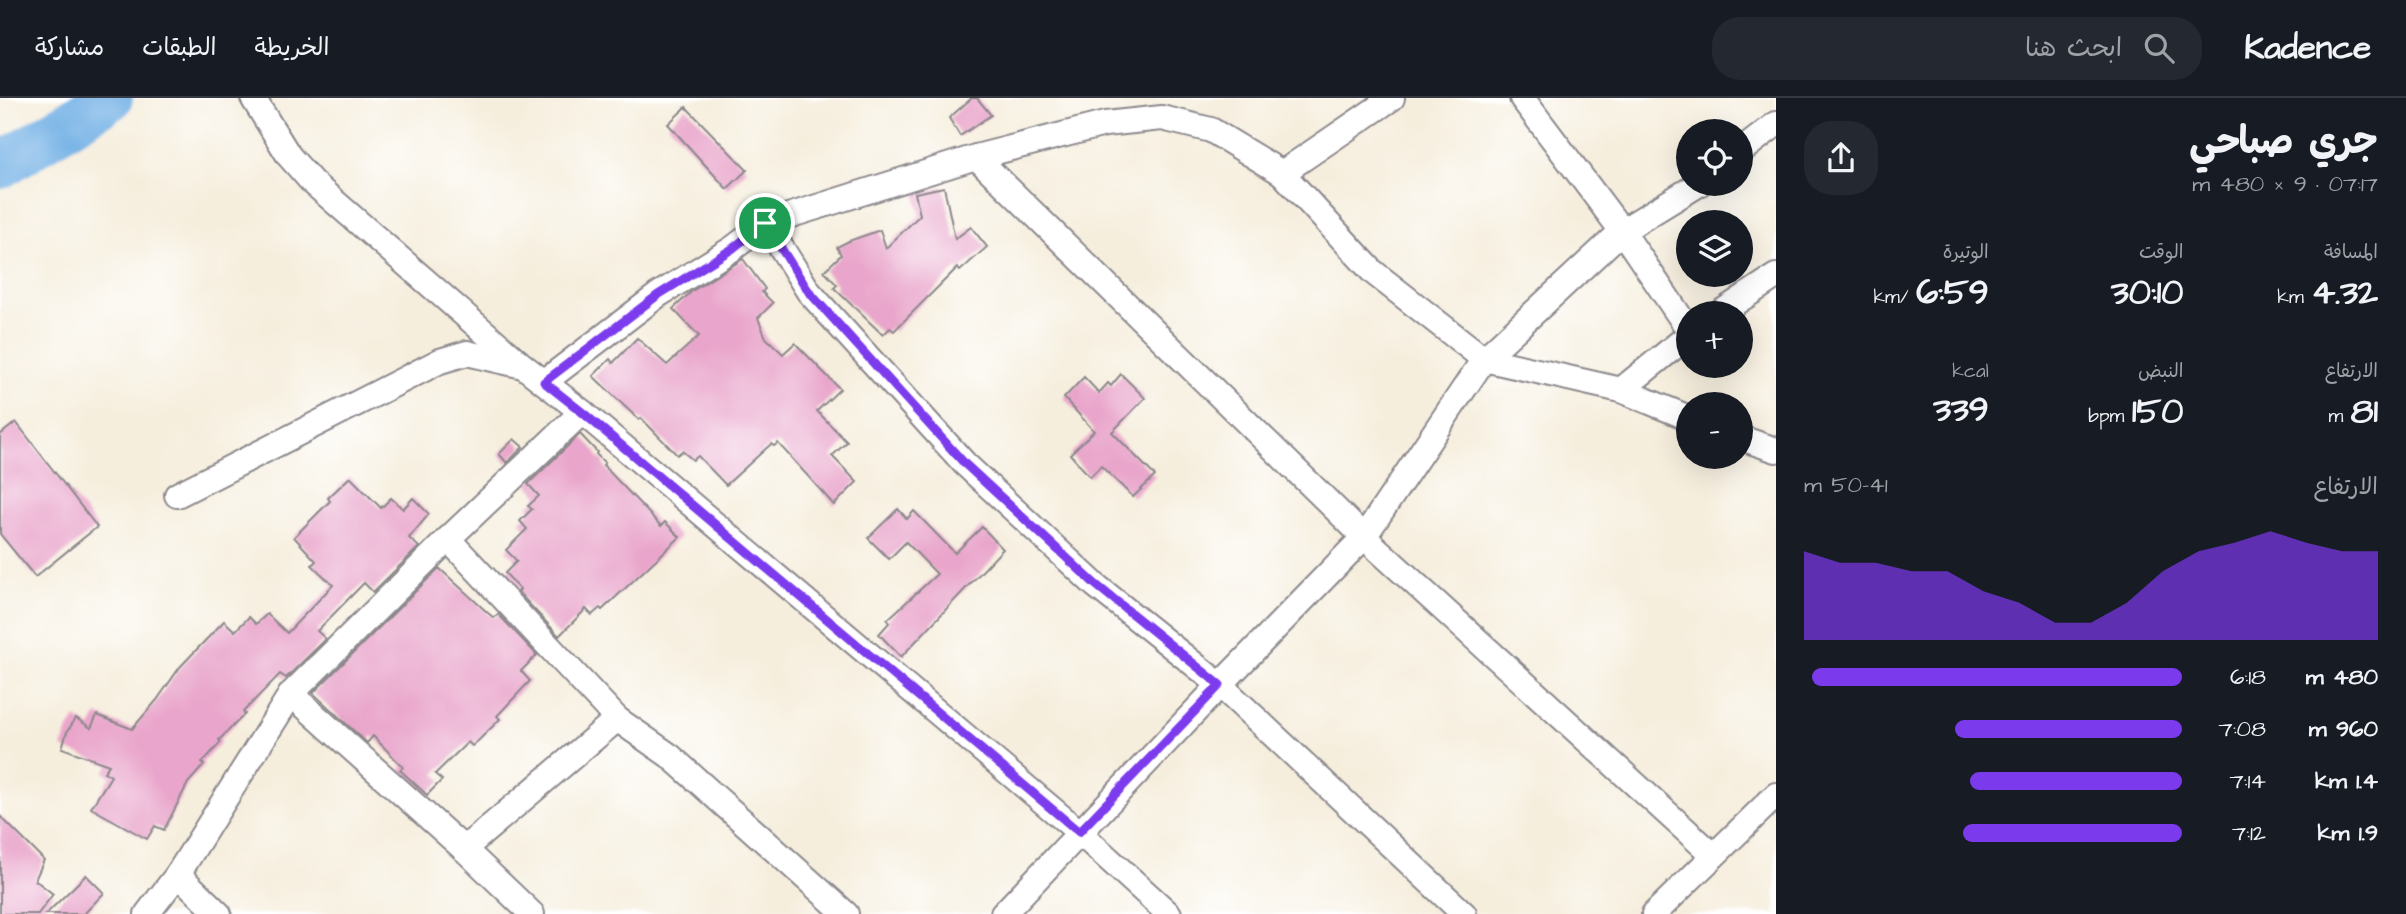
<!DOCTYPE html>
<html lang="ar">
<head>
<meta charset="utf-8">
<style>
	body { margin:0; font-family:"Architects Daughter","Playpen Sans Arabic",sans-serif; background:#242831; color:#f1f3f6; direction:rtl; height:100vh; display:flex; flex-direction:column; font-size:26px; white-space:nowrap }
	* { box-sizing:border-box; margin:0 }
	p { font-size:23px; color:#9ea1a6 }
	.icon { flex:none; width:38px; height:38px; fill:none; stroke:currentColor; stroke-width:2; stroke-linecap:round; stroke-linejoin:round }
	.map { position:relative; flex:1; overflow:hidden; direction:ltr }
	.details { display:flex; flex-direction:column; background:#171b24; width:630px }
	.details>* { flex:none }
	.tools { position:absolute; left:1676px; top:21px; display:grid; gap:14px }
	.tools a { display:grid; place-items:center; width:77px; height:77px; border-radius:50%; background:#171b24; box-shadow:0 7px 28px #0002; font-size:35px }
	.pin { position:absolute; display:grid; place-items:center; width:60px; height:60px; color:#fff; margin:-30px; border:4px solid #fff; border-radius:50%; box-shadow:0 2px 7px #0007 }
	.round { display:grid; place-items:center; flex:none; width:74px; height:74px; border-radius:28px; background:#242831 }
	.overview { display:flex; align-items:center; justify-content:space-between; height:119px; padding:0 28px }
	h1 { font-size:38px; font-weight:700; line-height:52px }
	.metrics { display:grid; grid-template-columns:repeat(3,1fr); gap:10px; height:119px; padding:7px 28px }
	.metrics div { display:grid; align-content:center }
	.metrics b { font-size:35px; font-weight:700 }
	.metrics small { font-size:19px; font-weight:400 }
	.metrics p { font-size:19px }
	.chart { height:196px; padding:14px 28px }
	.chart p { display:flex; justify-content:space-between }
	.chart svg { width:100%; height:126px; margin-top:7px; fill:#7c3aed; opacity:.7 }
	ul { padding:0 28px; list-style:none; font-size:23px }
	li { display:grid; grid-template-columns:112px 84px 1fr; align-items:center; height:52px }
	li i { height:18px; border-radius:9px; background:#7c3aed }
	header { display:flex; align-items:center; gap:42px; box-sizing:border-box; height:98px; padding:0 35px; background:#171b24; border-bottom:2px solid #363941 }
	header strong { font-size:33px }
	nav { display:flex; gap:38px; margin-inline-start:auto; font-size:24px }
	.search { width:490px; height:63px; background:#242831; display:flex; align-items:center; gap:18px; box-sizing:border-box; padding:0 24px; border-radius:28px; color:#9ea1a6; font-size:26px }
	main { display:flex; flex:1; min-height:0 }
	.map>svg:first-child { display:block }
</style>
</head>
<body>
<header>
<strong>Kadence</strong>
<div class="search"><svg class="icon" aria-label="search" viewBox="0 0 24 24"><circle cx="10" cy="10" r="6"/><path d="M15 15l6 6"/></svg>ابحث هنا</div>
<nav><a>الخريطة</a><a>الطبقات</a><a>مشاركة</a></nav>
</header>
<main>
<section class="details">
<div class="overview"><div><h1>جري صباحي</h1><p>07:17 · 9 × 480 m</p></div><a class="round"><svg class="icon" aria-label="share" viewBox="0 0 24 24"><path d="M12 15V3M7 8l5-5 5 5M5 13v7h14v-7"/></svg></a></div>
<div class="metrics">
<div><p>المسافة</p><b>4.32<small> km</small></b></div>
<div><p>الوقت</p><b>30:10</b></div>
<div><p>الوتيرة</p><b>6:59<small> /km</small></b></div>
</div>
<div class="metrics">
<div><p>الارتفاع</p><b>81<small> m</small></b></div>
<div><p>النبض</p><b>150<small> bpm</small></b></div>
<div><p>kcal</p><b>339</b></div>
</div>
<div class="chart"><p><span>الارتفاع</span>41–50 m</p>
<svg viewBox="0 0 160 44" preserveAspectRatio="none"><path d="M0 44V13L10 17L20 17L30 20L40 20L50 27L60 31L70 38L80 38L90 31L100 20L110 13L120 10L130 6L140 10L150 13L160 13V44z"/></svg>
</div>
<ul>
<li><b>480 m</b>6:18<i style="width:98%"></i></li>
<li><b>960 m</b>7:08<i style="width:60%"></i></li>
<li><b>1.4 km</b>7:14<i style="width:56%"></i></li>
<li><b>1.9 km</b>7:12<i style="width:58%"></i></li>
</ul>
</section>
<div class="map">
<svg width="1776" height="816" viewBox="0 0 1776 816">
	<rect width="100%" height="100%" fill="#fff"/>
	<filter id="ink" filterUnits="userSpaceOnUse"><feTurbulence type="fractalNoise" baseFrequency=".0143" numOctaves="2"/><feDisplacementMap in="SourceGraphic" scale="14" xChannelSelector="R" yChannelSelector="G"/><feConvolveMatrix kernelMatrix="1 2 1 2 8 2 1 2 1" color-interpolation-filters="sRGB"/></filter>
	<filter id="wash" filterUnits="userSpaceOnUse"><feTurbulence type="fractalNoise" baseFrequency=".00686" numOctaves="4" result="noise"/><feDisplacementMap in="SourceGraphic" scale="28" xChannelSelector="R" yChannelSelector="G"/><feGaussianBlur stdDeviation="1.57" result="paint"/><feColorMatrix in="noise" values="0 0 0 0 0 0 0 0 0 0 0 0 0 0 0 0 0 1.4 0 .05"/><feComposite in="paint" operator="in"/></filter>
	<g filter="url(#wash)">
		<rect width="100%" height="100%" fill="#f6eedd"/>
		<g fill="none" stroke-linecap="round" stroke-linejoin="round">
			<polyline stroke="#72b0e5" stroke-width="46" points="0,68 110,0"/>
		</g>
		<g id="blocks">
			<g fill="#e9a5cb">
				<polygon points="972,0 977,0 991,17 960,38 949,20"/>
				<polygon points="686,9 747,72 727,91 668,26"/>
				<polygon points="944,89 955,141 971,129 987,149 960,173 957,170 894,233 890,230 883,237 834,190 837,187 824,173 841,157 837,149 849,143 880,132 886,150 920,117 915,95"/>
				<polygon points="743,161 765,191 762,194 773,205 758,220 766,240 783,256 795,245 840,291 817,313 847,344 832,358 857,384 834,407 778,345 774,348 771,346 726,387 698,358 693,362 682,353 677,357 641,320 639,322 593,278 610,261 613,265 637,240 667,267 699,238 673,211 692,193"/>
				<polygon points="1121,276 1145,300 1112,334 1155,378 1133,399 1101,368 1090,379 1070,356 1094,333 1064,300 1084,279 1099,295 1108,285 1111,288"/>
				<polygon points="16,324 97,429 35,479 0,436 0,337"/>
				<polygon points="580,336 597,354 596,356 605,365 603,367 661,428 665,424 680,439 602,512 600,510 592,517 586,511 559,538 518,494 520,491 505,475 517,463 506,452 527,431 520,423 532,411 528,408 539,398 528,386"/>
				<polygon points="514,341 523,349 507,365 499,356"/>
				<polygon points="350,379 381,410 391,400 403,411 413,400 429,416 409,440 419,449 373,494 364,485 317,533 326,541 286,580 280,576 243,614 245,616 219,642 221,644 202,665 204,667 188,685 164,732 155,728 147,741 91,710 111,678 104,674 109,667 62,650 67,634 76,620 91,630 97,617 132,631 157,602 180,569 224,523 235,533 249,519 256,526 267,516 287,535 333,487 312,467 316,463 294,439 330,403 328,400"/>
				<polygon points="898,411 907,421 914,413 955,455 982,429 1003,451 901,559 879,536 889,525 887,522 937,476 906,444 889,461 868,440"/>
				<polygon points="439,470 488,515 494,520 498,516 537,557 521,573 530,583 497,618 500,621 479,642 472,648 468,644 435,676 442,682 427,697 400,672 403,669 373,638 367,645 313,595"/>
				<polygon points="0,718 44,762 35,782 53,796 38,816 0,816"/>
				<polygon points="86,777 104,795 84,816 46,816"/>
			</g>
		</g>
	</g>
	<g filter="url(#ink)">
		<use href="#blocks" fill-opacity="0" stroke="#8c888c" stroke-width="2"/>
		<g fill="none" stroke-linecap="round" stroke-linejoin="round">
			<g stroke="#8c888c" stroke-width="28">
				<g id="minor">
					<polyline points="253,0 289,58 312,84 522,267 582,314 1079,734 1169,816"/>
					<polyline points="1522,0 1622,133 1689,232"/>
					<polyline points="1741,53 1776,26"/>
					<polyline points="976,59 1364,439 1713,757"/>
					<polyline points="1282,75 1392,0"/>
					<polyline points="766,125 809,194 965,366 1095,487 1220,587 1464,816"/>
					<polyline points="1720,215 1776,178"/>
					<polyline points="544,284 658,197 732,151 766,125 976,59 1105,26 1162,20 1211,32 1282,75 1373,174 1484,261 1621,292 1689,320"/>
					<polyline points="1621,292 1689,237"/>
					<polyline points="1741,340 1776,352"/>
					<polyline points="177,397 440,263 467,255 519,267"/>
					<polyline points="448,441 617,621 670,658 846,816"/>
					<polyline points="291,596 464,751 532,816"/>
					<polyline points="464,751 617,621"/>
					<polyline points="178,776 219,816"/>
					<polyline points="147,816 178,776 291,596 448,441 582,314"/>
					<polyline points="1003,816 1220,587 1364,439 1484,261 1622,133 1699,86"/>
					<polyline points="1654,816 1776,697"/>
				</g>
			</g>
			<use href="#minor" stroke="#fff" stroke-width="24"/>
		</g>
	</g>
	<g fill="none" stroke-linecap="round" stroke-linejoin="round" filter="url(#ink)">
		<g stroke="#fff" stroke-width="14">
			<polygon id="route" points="765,125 809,194 965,366 1095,486 1220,587 1079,734 582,314 544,284 658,197 732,151"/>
		</g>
		<use href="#route" stroke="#7c3aed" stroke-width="9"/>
	</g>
</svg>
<div class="tools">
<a><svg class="icon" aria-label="locate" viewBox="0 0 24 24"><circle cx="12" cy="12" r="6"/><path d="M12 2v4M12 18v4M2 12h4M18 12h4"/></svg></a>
<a><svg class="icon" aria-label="layers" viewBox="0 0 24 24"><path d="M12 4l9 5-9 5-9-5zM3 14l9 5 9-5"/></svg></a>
<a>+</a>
<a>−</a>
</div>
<div class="pin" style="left:765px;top:125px;background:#1e9e55"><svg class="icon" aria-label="arrive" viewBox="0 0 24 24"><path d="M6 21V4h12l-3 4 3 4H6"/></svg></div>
</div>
</main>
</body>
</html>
